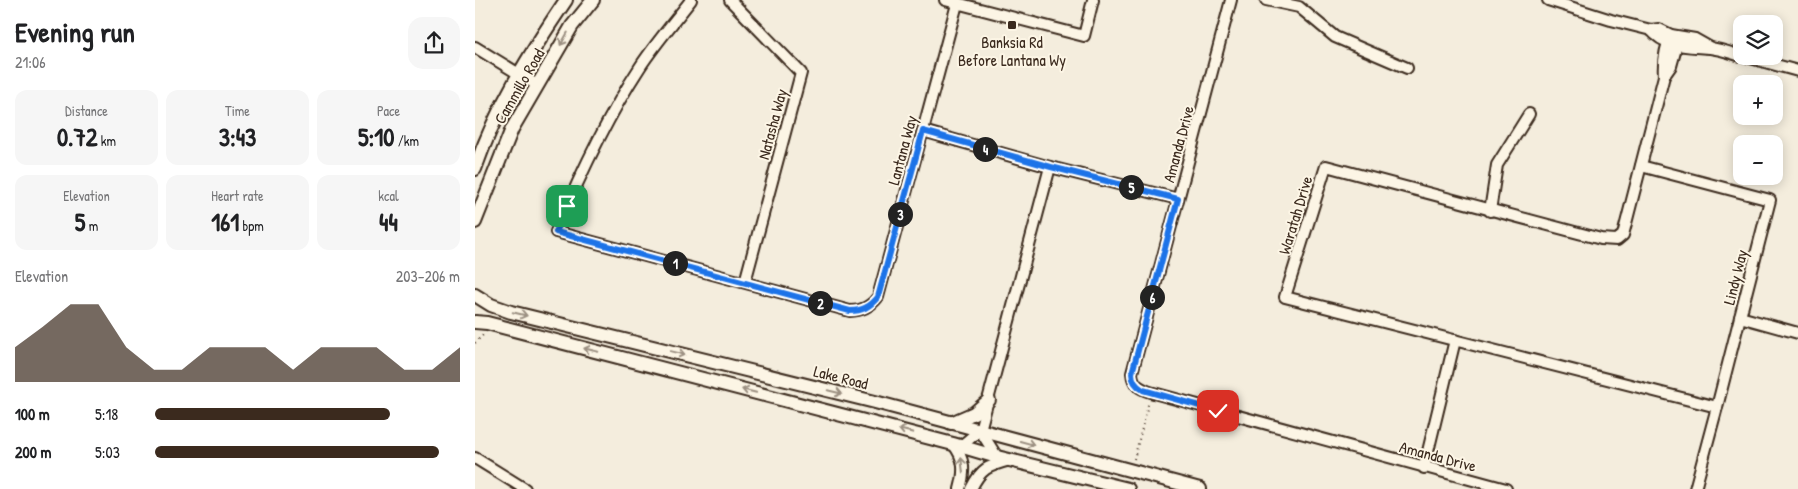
<!DOCTYPE html>
<html lang="en">
<head>
<meta charset="utf-8">
<style>
	body { margin:0; font-family:"Patrick Hand",sans-serif; background:#f6f6f6; color:#202124; height:100vh; display:flex; flex-direction:column; font-size:19px; white-space:nowrap }
	* { box-sizing:border-box; margin:0 }
	p { font-size:16px; color:#757577 }
	.icon { flex:none; width:28px; height:28px; fill:none; stroke:currentColor; stroke-width:2; stroke-linecap:round; stroke-linejoin:round }
	.map { position:relative; flex:1; overflow:hidden }
	.panel { display:flex; flex-direction:column; background:#fff; width:475px }
	.panel>* { flex:none }
	.controls { position:absolute; left:1258px; top:15px; display:grid; gap:10px }
	.controls a { display:grid; place-items:center; width:50px; height:50px; border-radius:10px; background:#fff; box-shadow:0 2px 12px #0003; font-size:25px }
	.pin { position:absolute; display:grid; place-items:center; width:42px; height:42px; color:#fff; margin:-21px; border-radius:10px; box-shadow:0 2px 8px #0006 }
	.km { position:absolute; width:25px; height:25px; margin:-12px; border-radius:50%; background:#222; color:#fff; font-size:14px; line-height:25px; text-align:center }
	.round { display:grid; place-items:center; flex:none; width:52px; height:52px; border-radius:15px; background:#f6f6f6 }
	.summary { display:flex; align-items:center; justify-content:space-between; height:85px; padding:0 15px }
	h1 { font-size:28px; font-weight:700; line-height:38px }
	.figures { display:grid; grid-template-columns:repeat(3,1fr); gap:8px; height:85px; padding:5px 15px }
	.figures div { display:grid; align-content:center; border-radius:12px; background:#f6f6f6; text-align:center }
	.figures b { font-size:25px; font-weight:700 }
	.figures small { font-size:14px; font-weight:400 }
	.figures p { font-size:14px }
	.chart { height:140px; padding:10px 15px }
	.chart p { display:flex; justify-content:space-between }
	.chart svg { width:100%; height:90px; margin-top:5px; fill:#3b2a1e; opacity:.7 }
	ul { padding:0 15px; list-style:none; font-size:16px }
	li { display:grid; grid-template-columns:80px 60px 1fr; align-items:center; height:38px }
	li i { height:12px; border-radius:6px; background:#3b2a1e }
	main { display:flex; flex:1; min-height:0 }
	.map>svg:first-child { display:block }
</style>
</head>
<body>
<main>
<section class="panel">
<div class="summary"><div><h1>Evening run</h1><p>21:06</p></div><a class="round"><svg class="icon" aria-label="share" viewBox="0 0 24 24"><path d="M12 15V3M7 8l5-5 5 5M5 13v7h14v-7"/></svg></a></div>
<div class="figures">
<div><p>Distance</p><b>0.72<small> km</small></b></div>
<div><p>Time</p><b>3:43</b></div>
<div><p>Pace</p><b>5:10<small> /km</small></b></div>
</div>
<div class="figures">
<div><p>Elevation</p><b>5<small> m</small></b></div>
<div><p>Heart rate</p><b>161<small> bpm</small></b></div>
<div><p>kcal</p><b>44</b></div>
</div>
<div class="chart"><p><span>Elevation</span>203–206 m</p>
<svg viewBox="0 0 160 44" preserveAspectRatio="none"><path d="M0 44V27L10 17L20 6L30 6L40 27L50 38L60 38L70 27L80 27L90 27L100 38L110 27L120 27L130 27L140 38L150 38L160 27V44z"/></svg>
</div>
<ul>
<li><b>100 m</b>5:18<i style="width:77%"></i></li>
<li><b>200 m</b>5:03<i style="width:93%"></i></li>
</ul>
</section>
<div class="map">
<svg width="1323" height="489" viewBox="0 0 1323 489">
	<rect width="100%" height="100%" fill="#f4eddd"/>
	<filter id="ink" filterUnits="userSpaceOnUse"><feTurbulence type="fractalNoise" baseFrequency=".02" numOctaves="2"/><feDisplacementMap in="SourceGraphic" scale="10" xChannelSelector="R" yChannelSelector="G"/><feConvolveMatrix kernelMatrix="1 2 1 2 8 2 1 2 1" color-interpolation-filters="sRGB"/></filter>
	<g filter="url(#ink)">
		<g fill="none" stroke-linecap="round" stroke-linejoin="round">
			<g stroke="#3b2a1e" stroke-width="14">
				<g id="minor">
					<path d="M216 0C199 22 180 44 165 67 131 119 105 175 81 232L375 311C387 311 395 307 403 297L482 4"/>
					<polyline points="255,0 326,73 270,282"/>
					<polyline points="470,0 609,36 618,0"/>
					<path d="M756 0 657 373C658 385 664 388 675 392L1031 489"/>
					<polyline points="791,0 824,7 860,37 932,68"/>
					<polyline points="1073,0 1136,20 1176,30 1184,29 1196,35 1220,39 1236,48"/>
					<path d="M1176 30C1191 48 1213 46 1235 48 1245 49 1256 53 1266 56"/>
					<path d="M1196 35C1190 48 1188 62 1189 76L1148 235 1142 240 1126 239 851 166 810 297 1242 407"/>
					<polyline points="0,47 62,85"/>
					<polyline points="1268,56 1323,71"/>
					<polyline points="1189,76 1196,66 1203,41"/>
					<polyline points="448,131 575,167 703,199"/>
					<polyline points="1166,166 1295,200 1242,407 1220,489"/>
					<polyline points="1015,211 1022,165 1054,114"/>
					<polyline points="1265,317 1323,333"/>
					<polyline points="505,430 522,457"/>
					<path d="M478 444C490 459 490 471 485 489"/>
					<polyline points="486,446 505,430 575,167"/>
					<polyline points="0,458 50,489"/>
					<polyline points="949,468 980,340"/>
					<path d="M496 489C506 468 513 466 535 460"/>
				</g>
			</g>
			<g stroke="#3b2a1e" stroke-width="16">
				<g id="major">
					<path d="M0 169C21 108 55 53 91 0"/>
					<polyline points="0,222 37,129 97,26 118,0"/>
					<polyline points="0,295 16,305 36,312 400,402 725,489"/>
					<polyline points="0,322 12,323 478,444 522,457 653,489"/>
					<polyline points="476,423 499,413 514,400"/>
				</g>
			</g>
			<g stroke="#3b2a1e" stroke-width="2" stroke-dasharray="1 4" stroke-linecap="butt">
				<polyline points="0,343 9,334"/>
				<polyline points="659,459 674,401"/>
			</g>
			<use href="#minor" stroke="#fcf5e5" stroke-width="10"/>
			<use href="#major" stroke="#fcf5e5" stroke-width="12"/>
		</g>
		<defs><path id="oneway-shaft" d="M-6 0H5M1.5-3L5.5 0L1.5 3" fill="none" stroke-width="1.6" stroke-linecap="round" stroke-linejoin="round" transform="scale(1.25)"/></defs>
		<g stroke="#9c9082">
			<use href="#oneway-shaft" transform="translate(89 39) rotate(120)"/>
			<use href="#oneway-shaft" transform="translate(45 314) rotate(14)"/>
			<use href="#oneway-shaft" transform="translate(116 350) rotate(-166)"/>
			<use href="#oneway-shaft" transform="translate(203 353) rotate(14)"/>
			<use href="#oneway-shaft" transform="translate(274 391) rotate(-166)"/>
			<use href="#oneway-shaft" transform="translate(360 392) rotate(14)"/>
			<use href="#oneway-shaft" transform="translate(431 431) rotate(-166)"/>
			<use href="#oneway-shaft" transform="translate(552 443) rotate(15)"/>
			<use href="#oneway-shaft" transform="translate(487 465) rotate(-97)"/>
		</g>
	</g>
	<g fill="none" stroke-linecap="round" stroke-linejoin="round" filter="url(#ink)">
		<g stroke="#fff" stroke-width="10">
			<path id="route" d="M92 206 81 232 375 311C387 311 395 307 403 297L448 131 576 167 703 199 657 373C657 381 661 386 668 390L743 411"/>
		</g>
		<use href="#route" stroke="#1a73e8" stroke-width="6"/>
	</g>
	<rect fill="#3b2a1e" stroke="#fcf5e5" stroke-width="2" x="532" y="20" width="10" height="10" rx="2.5"/>
	<g text-anchor="middle" stroke-width="4" stroke-linejoin="round" paint-order="stroke">
		<g font-size="16" fill="#3b2a1e" stroke="#fcf5e5">
			<text x="537" y="48">Banksia Rd<tspan x="537" dy="18">Before Lantana Wy</tspan></text>
		</g>
		<g font-size="16" fill="#3b2a1e" stroke="#fcf5e5">
			<text transform="translate(44 86) rotate(-60)" y="6">Cammillo Road</text>
			<text transform="translate(297 124) rotate(-75)" y="6">Natasha Way</text>
			<text transform="translate(703 144) rotate(-75)" y="6">Amanda Drive</text>
			<text transform="translate(427 150) rotate(-75)" y="6">Lantana Way</text>
			<text transform="translate(820 215) rotate(-73)" y="6">Waratah Drive</text>
			<text transform="translate(1260 277) rotate(-76)" y="6">Lindy Way</text>
			<text transform="translate(366 377) rotate(14)" y="6">Lake Road</text>
			<text transform="translate(963 456) rotate(15)" y="6">Amanda Drive</text>
		</g>
	</g>
</svg>
<div class="controls">
<a><svg class="icon" aria-label="layers" viewBox="0 0 24 24"><path d="M12 4l9 5-9 5-9-5zM3 14l9 5 9-5"/></svg></a>
<a>+</a>
<a>−</a>
</div>
<div class="pin" style="left:92px;top:206px;background:#1e9e55"><svg class="icon" aria-label="arrive" viewBox="0 0 24 24"><path d="M6 21V4h12l-3 4 3 4H6"/></svg></div>
<div class="pin" style="left:743px;top:411px;background:#d93025"><svg class="icon" aria-label="check" viewBox="0 0 24 24"><path d="M5 12l5 5 9-10"/></svg></div>
<b class="km" style="left:200px;top:263px">1</b>
<b class="km" style="left:345px;top:303px">2</b>
<b class="km" style="left:425px;top:214px">3</b>
<b class="km" style="left:510px;top:149px">4</b>
<b class="km" style="left:656px;top:187px">5</b>
<b class="km" style="left:677px;top:297px">6</b>
</div>
</main>
</body>
</html>
